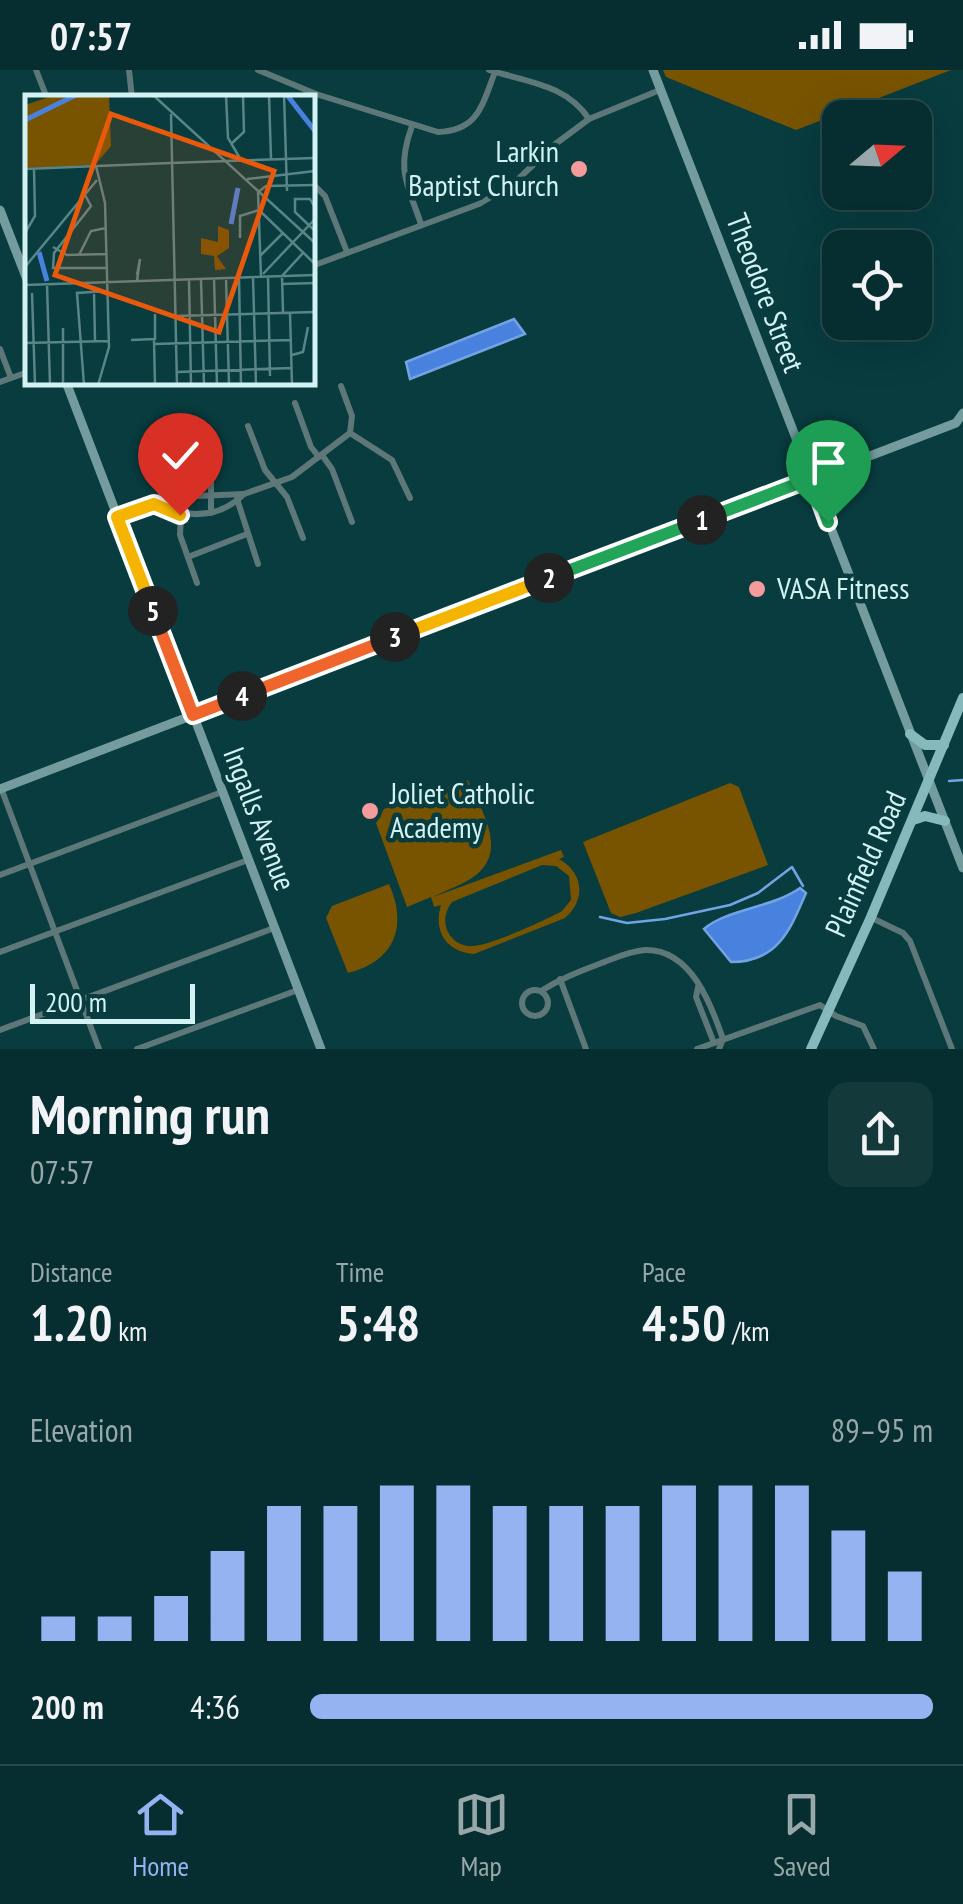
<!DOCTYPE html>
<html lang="en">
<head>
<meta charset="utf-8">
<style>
	body { margin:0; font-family:"PT Sans Narrow",sans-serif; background:#14393b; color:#f1f3f6; height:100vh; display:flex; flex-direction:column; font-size:38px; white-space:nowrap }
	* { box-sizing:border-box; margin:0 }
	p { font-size:32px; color:#98a8aa }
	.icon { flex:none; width:55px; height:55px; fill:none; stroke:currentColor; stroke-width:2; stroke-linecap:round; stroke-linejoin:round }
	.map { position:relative; height:979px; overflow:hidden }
	.side { display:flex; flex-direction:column; background:#062d2f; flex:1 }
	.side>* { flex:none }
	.needle { width:65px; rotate:71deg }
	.fabs { position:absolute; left:822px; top:30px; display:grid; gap:20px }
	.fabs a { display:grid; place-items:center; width:110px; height:110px; border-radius:20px; background:#062d2f; box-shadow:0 10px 40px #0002,0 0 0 2px #27494b; font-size:50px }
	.scale { position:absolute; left:30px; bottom:25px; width:165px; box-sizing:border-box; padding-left:10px; border:5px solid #d3f2f3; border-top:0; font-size:28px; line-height:35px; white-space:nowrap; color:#d3f2f3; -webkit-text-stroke:8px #083c3f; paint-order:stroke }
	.pin { position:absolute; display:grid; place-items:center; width:85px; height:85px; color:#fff; margin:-102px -42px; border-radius:50% 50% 50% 0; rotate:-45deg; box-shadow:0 0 10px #0007 }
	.pin .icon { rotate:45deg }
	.km { position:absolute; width:50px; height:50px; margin:-25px; border-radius:50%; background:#222; color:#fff; font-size:28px; line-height:50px; text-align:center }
	.round { display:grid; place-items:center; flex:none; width:105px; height:105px; border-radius:20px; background:#14393b }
	.overview { display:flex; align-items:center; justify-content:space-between; height:170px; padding:0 30px }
	h1 { font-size:55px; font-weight:700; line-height:75px }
	.stats { display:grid; grid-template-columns:repeat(3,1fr); gap:15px; height:170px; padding:10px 30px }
	.stats div { display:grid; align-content:center }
	.stats b { font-size:50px; font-weight:700 }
	.stats small { font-size:28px; font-weight:400 }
	.stats p { font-size:28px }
	.chart { height:280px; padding:20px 30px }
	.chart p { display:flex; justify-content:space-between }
	.chart svg { width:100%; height:180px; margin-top:10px; stroke:#95b2f1; stroke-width:6 }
	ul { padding:0 30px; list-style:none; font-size:32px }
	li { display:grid; grid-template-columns:160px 120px 1fr; align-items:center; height:75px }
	li i { height:25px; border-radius:12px; background:#95b2f1 }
	.status { display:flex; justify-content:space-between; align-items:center; height:70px; padding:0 50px; background:#062d2f; direction:ltr }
	.status svg { height:28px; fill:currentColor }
	.tabs { display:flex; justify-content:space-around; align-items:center; height:140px; border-top:2px solid #27494b; background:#062d2f; font-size:28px; color:#98a8aa }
	.tabs a { display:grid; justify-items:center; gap:5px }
	.tabs .on { color:#95b2f1 }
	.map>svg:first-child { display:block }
</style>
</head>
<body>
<div class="status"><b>07:57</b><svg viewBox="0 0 49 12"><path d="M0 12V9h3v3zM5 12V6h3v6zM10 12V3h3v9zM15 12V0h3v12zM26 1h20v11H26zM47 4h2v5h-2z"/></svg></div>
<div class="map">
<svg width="963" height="979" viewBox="0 0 963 979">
	<rect width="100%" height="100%" fill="#083c3f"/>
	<g fill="#785401" fill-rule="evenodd">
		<polygon points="663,0 951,0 796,60 666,7"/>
		<path d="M468 710C481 740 508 779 476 805 463 815 446 820 433 827L561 780 564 787 559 789C584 803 586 830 565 848L474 884C446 882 433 861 441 835L434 837 431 827 407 837 376 753 384 739ZM542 795 556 796 569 806 571 830 562 841C544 851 493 874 474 876 463 877 453 872 448 862 443 852 445 841 452 832Z"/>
		<polygon points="730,713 739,717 768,795 636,843 620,847 611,843 583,772"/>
		<path d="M389 814C408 856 395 891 348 903L326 848 332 836Z"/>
	</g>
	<g fill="#4882de" stroke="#72a4e4" stroke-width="2.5">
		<polygon points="514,249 525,264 410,309 406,292"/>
		<path d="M800 818 806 823C790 860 778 892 731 892L704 859C727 839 772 838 800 818Z"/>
	</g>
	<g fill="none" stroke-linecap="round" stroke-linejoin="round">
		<g stroke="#72a4e4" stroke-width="2.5">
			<polyline points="949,711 963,710"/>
			<polyline points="600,847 627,853 665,849 730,835 758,823 792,797 803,816"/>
		</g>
		<g stroke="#5e7778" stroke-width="6">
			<polyline points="36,0 47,28"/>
			<polyline points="129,0 132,28"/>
			<path d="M258 0 316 24 438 62C479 60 482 35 495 2"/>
			<path d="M489 0C526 12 566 14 589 49"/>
			<path d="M412 56C396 100 407 113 421 154"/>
			<polyline points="312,113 325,126 347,182"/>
			<polyline points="312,196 479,134 513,114 554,75 589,49 660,20"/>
			<polyline points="0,279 11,308"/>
			<polyline points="0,312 28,302"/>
			<polyline points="341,316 352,346 350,363"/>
			<polyline points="295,333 311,377 319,387"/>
			<polyline points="248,356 265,400 287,427 303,468"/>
			<polyline points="350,363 392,390 410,428"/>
			<polyline points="198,370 211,405 211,443"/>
			<polyline points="322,385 332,399 352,452"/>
			<polyline points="151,388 160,413 161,431"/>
			<polyline points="244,424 292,407 350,363"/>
			<polyline points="182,426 180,465 197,513"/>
			<polyline points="237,429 258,494"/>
			<path d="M117 447 172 427 244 424C218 450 186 448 154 434"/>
			<polyline points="188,487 247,464"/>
			<polyline points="1,718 99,979"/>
			<polyline points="0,805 222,722"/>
			<polyline points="872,848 903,863 910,871 952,979"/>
			<polyline points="0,882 248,790"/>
			<polyline points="560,909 586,979"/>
			<polyline points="698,917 696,927 714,973"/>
			<circle cx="535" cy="933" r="13"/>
			<path d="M541 921C560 909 578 902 599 894 613 889 629 881 645 880 691 879 711 934 723 969L719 979"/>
			<polyline points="0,960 274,858"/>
			<polyline points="137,979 298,920"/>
			<polyline points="697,979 820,935 836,946 863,956 874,979"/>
		</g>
		<g stroke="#749c9e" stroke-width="9">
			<polyline points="653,0 963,798"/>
			<polyline points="0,140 28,212"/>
			<polyline points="66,312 321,979"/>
			<polyline points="0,719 956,353 963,343"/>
		</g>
		<g stroke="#85b9bb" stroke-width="10">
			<polyline points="910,664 925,675 944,675"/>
			<polyline points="913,750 925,746 945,751"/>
			<polyline points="811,979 871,847 963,628"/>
		</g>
	</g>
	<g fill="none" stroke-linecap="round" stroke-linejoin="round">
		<g stroke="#fff" stroke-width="20">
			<polyline id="split-1" points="702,450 812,408 828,452"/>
		</g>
		<g stroke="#fff" stroke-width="20">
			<polyline id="split-2" points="549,508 702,450"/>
		</g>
		<g stroke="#fff" stroke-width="20">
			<polyline id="split-3" points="395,567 549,508"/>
		</g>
		<g stroke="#fff" stroke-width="20">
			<polyline id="split-4" points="242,626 395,567"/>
		</g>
		<g stroke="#fff" stroke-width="20">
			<polyline id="split-5" points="153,541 193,645 242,626"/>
		</g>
		<g stroke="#fff" stroke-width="20">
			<polyline id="split-6" points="153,541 117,447 154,434 180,445"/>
		</g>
		<use href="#split-1" stroke="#22a559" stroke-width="12"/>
		<use href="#split-2" stroke="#22a559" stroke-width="12"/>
		<use href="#split-3" stroke="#f5b400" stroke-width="12"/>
		<use href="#split-4" stroke="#f0652b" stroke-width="12"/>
		<use href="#split-5" stroke="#f0652b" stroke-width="12"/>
		<use href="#split-6" stroke="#f5b400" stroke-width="12"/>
	</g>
	<g fill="#f59b9b" stroke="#083c3f" stroke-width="4">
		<circle cx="579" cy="99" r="10"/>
		<circle cx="757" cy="519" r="10"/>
		<circle cx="370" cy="741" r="10"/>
	</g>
	<g text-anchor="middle" stroke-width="9" stroke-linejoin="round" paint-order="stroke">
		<g font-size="30" fill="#d3f2f3" stroke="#083c3f" text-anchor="start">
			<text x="559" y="92" text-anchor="end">Larkin<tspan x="559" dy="34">Baptist Church</tspan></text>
			<text x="777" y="529">VASA Fitness</text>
			<text x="390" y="734">Joliet Catholic<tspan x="390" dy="34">Academy</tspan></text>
		</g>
		<g font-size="30" fill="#d3f2f3" stroke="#083c3f">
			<text transform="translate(765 223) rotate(69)" y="10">Theodore Street</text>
			<text transform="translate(259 749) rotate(69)" y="10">Ingalls Avenue</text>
			<text transform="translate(866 794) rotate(-66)" y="10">Plainfield Road</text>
		</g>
	</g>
	<g transform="translate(25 25)">
		<rect width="290" height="290" fill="#083c3f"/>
		<path d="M84 0 86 51 70 70 0 73V10L27 1ZM193 131 204 135V153L192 161 201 174 190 175 189 161 176 159V143L193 147Z" fill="#785401"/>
		<path d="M29 4 36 9 27 28 3 20 5 9Z" fill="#785401"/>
		<path fill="none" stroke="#4882de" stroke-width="5" d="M262 0 290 36M0 25 51 0M206 129 213 93M14 157 22 186"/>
		<path fill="none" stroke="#598587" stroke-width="2.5" d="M128 0 290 148M201 0 203 43 216 65M244 0 246 64M259 0 262 96M146 19 152 290M206 49 219 37 218 0M145 68 290 63M71 71 80 108 84 252 73 290M0 74 145 68M222 84 290 76M59 98 66 111 29 158 28 173H82M290 113 285 104H270V117L290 136M0 138 10 121 9 74M215 143V121L234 115 290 169M28 152 42 160 81 159M54 160 66 136 81 133M235 161 258 138M0 172 72 85M238 179 290 124M112 180 115 164 112 186M228 182 231 290M236 182 233 97 241 91 290 90M243 182 245 281M201 183 204 290M214 183 216 290M176 184 179 290M189 184 192 290M164 185 166 290M22 189 25 290M257 189 290 188M0 190 290 180M69 197 70 246M7 198 10 290M258 218 257 181 278 158M265 218 267 290M150 221 290 217M38 233V290M106 245 130 244V219M129 245 130 290M0 248 84 246M129 249 266 245M267 260 278 257 283 232M152 277 267 273M59 290 52 198 82 196"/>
		<path fill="#e8590c" fill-opacity="0.15" stroke="#e8590c" stroke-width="5" d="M86 19 249 76 194 237 30 180Z"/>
		<rect width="290" height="290" fill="none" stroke="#d3f2f3" stroke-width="5"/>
	</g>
</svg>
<div class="fabs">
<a><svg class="needle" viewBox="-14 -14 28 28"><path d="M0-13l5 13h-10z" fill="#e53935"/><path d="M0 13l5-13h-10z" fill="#98a8aa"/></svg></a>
<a><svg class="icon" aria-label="locate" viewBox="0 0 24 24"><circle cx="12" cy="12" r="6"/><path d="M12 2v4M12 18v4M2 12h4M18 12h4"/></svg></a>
</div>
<div class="scale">200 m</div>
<div class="pin" style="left:828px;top:452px;background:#1e9e55"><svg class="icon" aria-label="arrive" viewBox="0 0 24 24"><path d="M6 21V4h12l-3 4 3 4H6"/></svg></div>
<div class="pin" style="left:180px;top:445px;background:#d93025"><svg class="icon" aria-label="check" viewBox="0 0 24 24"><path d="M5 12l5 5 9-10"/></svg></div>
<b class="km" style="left:702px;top:450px">1</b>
<b class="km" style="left:549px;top:508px">2</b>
<b class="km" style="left:395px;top:567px">3</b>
<b class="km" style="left:242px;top:626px">4</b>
<b class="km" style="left:153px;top:541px">5</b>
</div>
<section class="side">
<div class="overview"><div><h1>Morning run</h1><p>07:57</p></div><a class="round"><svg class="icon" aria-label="share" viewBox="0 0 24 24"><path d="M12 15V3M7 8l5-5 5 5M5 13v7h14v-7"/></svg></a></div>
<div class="stats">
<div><p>Distance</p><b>1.20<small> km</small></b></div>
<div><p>Time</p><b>5:48</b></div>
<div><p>Pace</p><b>4:50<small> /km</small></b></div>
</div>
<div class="chart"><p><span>Elevation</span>89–95 m</p>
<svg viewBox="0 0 160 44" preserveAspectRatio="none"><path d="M5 44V38M15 44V38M25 44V33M35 44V22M45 44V11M55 44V11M65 44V6M75 44V6M85 44V11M95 44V11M105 44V11M115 44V6M125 44V6M135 44V6M145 44V17M155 44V27"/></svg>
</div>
<ul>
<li><b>200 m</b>4:36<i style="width:100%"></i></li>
</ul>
</section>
<nav class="tabs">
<a class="on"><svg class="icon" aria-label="home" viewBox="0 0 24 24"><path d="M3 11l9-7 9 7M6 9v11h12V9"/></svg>Home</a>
<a><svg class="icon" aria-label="map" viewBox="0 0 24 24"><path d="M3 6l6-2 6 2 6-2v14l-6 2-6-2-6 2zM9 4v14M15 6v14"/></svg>Map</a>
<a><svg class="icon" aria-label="saved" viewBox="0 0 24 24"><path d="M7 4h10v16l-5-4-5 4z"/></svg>Saved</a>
</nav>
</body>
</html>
